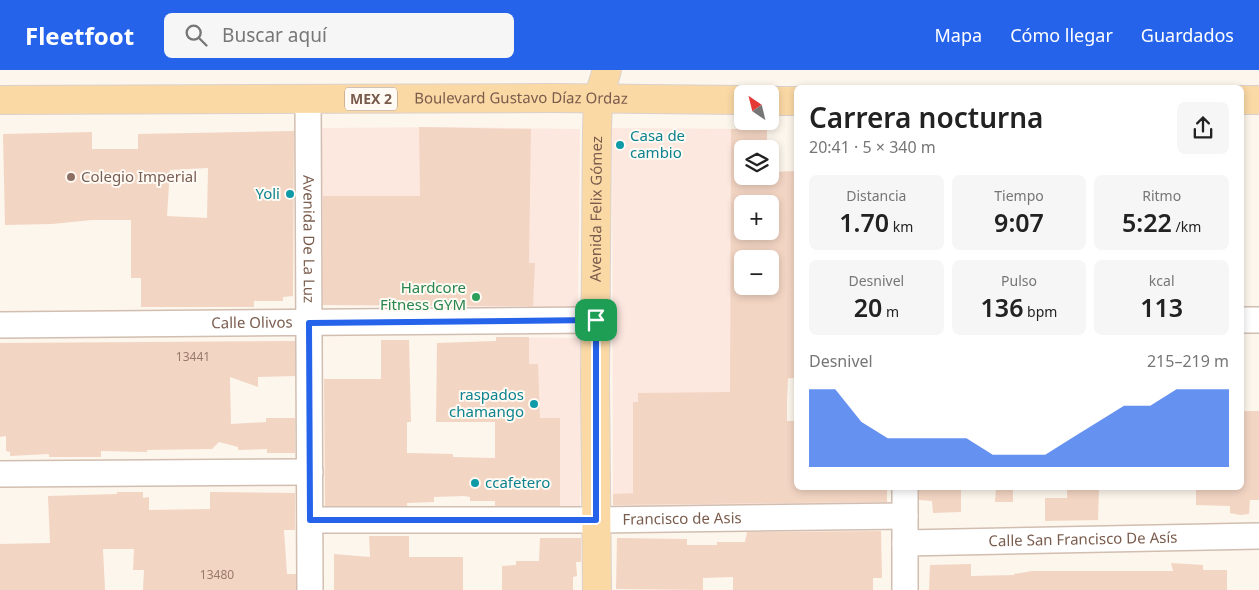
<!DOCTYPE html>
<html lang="es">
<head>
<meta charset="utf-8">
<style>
	body { margin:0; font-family:"Noto Sans",sans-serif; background:#f6f6f6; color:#222; height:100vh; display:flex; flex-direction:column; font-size:19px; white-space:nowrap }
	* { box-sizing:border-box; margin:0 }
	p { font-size:16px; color:#767676 }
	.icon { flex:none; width:28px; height:28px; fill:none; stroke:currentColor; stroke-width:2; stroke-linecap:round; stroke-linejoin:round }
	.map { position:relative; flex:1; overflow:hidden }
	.details { position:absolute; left:794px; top:15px; width:450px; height:405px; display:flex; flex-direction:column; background:#fff; border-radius:8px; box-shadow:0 2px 8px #0003 }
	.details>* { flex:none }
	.needle { width:32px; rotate:325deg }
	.controls { position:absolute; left:734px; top:15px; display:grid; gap:10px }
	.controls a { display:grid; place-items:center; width:45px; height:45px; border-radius:8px; background:#fff; box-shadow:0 2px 8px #0003; font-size:25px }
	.pin { position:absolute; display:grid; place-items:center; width:42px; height:42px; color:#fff; margin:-21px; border-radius:10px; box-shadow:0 2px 8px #0006 }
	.round { display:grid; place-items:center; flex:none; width:52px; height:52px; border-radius:8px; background:#f6f6f6 }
	.overview { display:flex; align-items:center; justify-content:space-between; height:85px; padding:0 15px }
	h1 { font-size:28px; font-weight:600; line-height:38px }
	.stats { display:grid; grid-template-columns:repeat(3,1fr); gap:8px; height:85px; padding:5px 15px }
	.stats div { display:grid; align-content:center; border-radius:8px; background:#f6f6f6; text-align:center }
	.stats b { font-size:25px; font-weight:600 }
	.stats small { font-size:14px; font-weight:400 }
	.stats p { font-size:14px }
	.chart { height:140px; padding:10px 15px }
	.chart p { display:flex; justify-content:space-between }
	.chart svg { width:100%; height:90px; margin-top:5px; fill:#2563eb; opacity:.7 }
	header { display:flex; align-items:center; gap:30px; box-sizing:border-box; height:70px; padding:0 25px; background:#2563eb; color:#fff }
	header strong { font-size:24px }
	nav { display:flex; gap:28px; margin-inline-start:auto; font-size:18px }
	.search { width:350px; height:45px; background:#f6f6f6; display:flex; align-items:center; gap:12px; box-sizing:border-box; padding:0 18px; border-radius:8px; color:#767676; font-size:19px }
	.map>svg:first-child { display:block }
</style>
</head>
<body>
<header>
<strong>Fleetfoot</strong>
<div class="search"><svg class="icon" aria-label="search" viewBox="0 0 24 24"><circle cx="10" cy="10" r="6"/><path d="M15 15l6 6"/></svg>Buscar aquí</div>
<nav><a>Mapa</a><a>Cómo llegar</a><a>Guardados</a></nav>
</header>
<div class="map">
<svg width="1259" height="520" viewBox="0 0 1259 520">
	<rect width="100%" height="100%" fill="#fdf6ec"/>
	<g fill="#fde8e0">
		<polygon points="451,57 580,59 578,238 322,235 320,58"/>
		<polygon points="612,58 767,59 767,79 742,79 742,216 770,216 770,193 796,192 796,308 787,309 786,351 796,351 796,418 887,418 887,439 613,441"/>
		<polygon points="496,267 581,268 580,439 495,437"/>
	</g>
	<g fill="#f3d5c3" fill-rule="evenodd">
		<polygon points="419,57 531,59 529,193 535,193 533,236 323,235 323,126 420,126"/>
		<path d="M731 59H767V79H742V106H770V102L796 101V308H788L787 330V351H796V418H887V432L613 435V424L633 423V332H638V323L730 322ZM742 134H770V161H742ZM742 189H770V216H742Z"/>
		<path d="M294 61 293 226 283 227V231H254V237H141V208H131V150H92L52 154 5 155 3 64 92 62V79H138V64ZM208 98 207 148 167 146 170 100Z"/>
		<polygon points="496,267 529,267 529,294 538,294 540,348 560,348 560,436 495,436 495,431 470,431 470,427 464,426 434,427 434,432 407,433 407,436 325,436 324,309 381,309 381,270 409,270 411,352 407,352 407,383 453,384 453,387 495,388 495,352 436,352 437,273 496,271"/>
		<polygon points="295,271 295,306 258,307 258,317 230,307 231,354 266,352 266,348 295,348 295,383 267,383 267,379 238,380 238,377 219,372 212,379 147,380 147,382 101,381 101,387 49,387 49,384 10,386 10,382 6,381 6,366 0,367 0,273"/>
		<polygon points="1241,341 1259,341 1259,430 1250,430 1249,444 1240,445 1230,443 1230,436 1196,435 1196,418 1241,418"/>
		<polygon points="919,418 961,418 961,442 933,443 932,431 919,430"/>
		<polygon points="996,418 1013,418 1013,432 995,432"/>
		<polygon points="1067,418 1099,418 1098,450 1045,451 1045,428 1067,428"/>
		<polygon points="117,422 143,422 143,428 149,427 149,440 210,439 210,422 295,423 295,460 284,460 287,504 296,504 296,520 143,520 144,500 133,500 134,479 103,479 105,520 0,520 0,474 50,473 48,426 117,424"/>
		<polygon points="881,461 882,508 873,508 873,520 733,520 733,507 703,508 703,520 616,519 617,468 687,469 687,475 717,475 717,472 745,472 747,462"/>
		<polygon points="369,466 409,466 409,487 463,487 463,520 334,520 334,484 370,487"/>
		<polygon points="540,468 581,468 581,492 576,492 577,506 573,507 573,520 502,520 502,496 516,495 516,491 539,491"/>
		<polygon points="1171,493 1203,495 1203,500 1227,500 1227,520 929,520 930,495 971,494 971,506 1014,505 1014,504 1032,501 1173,501"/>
	</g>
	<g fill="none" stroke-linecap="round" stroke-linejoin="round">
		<g stroke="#d1beb0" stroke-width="28">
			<g id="minor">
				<path id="s1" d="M308 28 310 520"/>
				<polyline points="1241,250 1259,250"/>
				<path id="s2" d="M0 255 596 250"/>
				<polyline points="0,404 310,402"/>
				<polyline points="905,418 905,520"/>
				<path id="s3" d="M310 450H596L905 446"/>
				<path id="s4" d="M905 473 1259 466"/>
			</g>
		</g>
		<g stroke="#dad1cd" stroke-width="30">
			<g id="major">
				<path id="s5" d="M0 30 553 28 742 30"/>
				<polyline points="1241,30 1259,30"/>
				<polyline points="770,31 796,31"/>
				<path id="s6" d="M597 520 595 312 597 59 598 29 607 0"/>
			</g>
		</g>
		<use href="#minor" stroke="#fff" stroke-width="25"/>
		<use href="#major" stroke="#fbd9a5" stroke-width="28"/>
	</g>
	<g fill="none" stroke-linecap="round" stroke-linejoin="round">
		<g stroke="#fff" stroke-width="10">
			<polygon id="route" points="596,250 596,450 310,450 309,253"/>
		</g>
		<use href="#route" stroke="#2563eb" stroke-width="6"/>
	</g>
	<g fill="#0f9aa8" stroke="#fffaf3" stroke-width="2">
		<circle cx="620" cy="75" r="5"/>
		<circle cx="290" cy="124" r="5"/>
		<circle cx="534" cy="334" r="5"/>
		<circle cx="475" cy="413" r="5"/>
	</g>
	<circle fill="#8d6e63" stroke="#fffaf3" stroke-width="2" cx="71" cy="107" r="5"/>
	<circle fill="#2e9e5b" stroke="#fffaf3" stroke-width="2" cx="476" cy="227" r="5"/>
	<g text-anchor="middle" stroke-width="4" stroke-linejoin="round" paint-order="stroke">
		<g font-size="12" fill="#987a6a">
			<text x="193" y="291">13441</text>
			<text x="217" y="509">13480</text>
		</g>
		<rect fill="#fffaf3" stroke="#a28b7f" stroke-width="1" x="345" y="17.5" width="52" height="23" rx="4"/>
		<g font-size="14" font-weight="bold" fill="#7a5c4d">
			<text x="371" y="34">MEX 2</text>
		</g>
		<g font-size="15" fill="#7a5c4d" stroke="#fffaf3">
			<text dy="5" stroke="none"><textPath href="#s5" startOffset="521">Boulevard Gustavo Díaz Ordaz</textPath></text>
			<text dy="5" stroke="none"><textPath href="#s6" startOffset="381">Avenida Felix Gómez</textPath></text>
			<text dy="5" stroke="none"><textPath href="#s1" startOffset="141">Avenida De La Luz</textPath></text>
			<text dy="5" stroke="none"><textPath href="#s2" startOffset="252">Calle Olivos</textPath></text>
			<text dy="5" stroke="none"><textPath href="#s3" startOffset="372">Francisco de Asis</textPath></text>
			<text dy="5" stroke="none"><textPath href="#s4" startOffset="178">Calle San Francisco De Asís</textPath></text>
		</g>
		<g font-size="15" fill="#0d838f" stroke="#fffaf3" text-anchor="start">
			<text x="630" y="71">Casa de<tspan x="630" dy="17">cambio</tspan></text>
			<text x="280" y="129" text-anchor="end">Yoli</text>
			<text x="524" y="330" text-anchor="end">raspados<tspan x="524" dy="17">chamango</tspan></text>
			<text x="485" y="418">ccafetero</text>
		</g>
		<g font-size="15" fill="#785e54" stroke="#fffaf3" text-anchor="start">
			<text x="81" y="112">Colegio Imperial</text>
		</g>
		<g font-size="15" fill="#27864d" stroke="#fffaf3" text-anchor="end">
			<text x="466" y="223">Hardcore<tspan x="466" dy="17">Fitness GYM</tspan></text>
		</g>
	</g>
</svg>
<div class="controls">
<a><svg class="needle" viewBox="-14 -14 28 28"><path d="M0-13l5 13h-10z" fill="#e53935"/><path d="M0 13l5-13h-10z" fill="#767676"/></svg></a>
<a><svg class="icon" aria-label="layers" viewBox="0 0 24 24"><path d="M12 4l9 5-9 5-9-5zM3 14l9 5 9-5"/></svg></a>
<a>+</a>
<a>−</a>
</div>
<div class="pin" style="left:596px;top:250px;background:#1e9e55"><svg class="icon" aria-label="arrive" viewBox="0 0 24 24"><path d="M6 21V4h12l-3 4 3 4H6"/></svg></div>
<section class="details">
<div class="overview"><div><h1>Carrera nocturna</h1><p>20:41 · 5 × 340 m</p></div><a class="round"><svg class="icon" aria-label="share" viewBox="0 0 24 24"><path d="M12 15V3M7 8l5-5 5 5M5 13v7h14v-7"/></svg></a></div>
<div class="stats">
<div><p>Distancia</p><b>1.70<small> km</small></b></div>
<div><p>Tiempo</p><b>9:07</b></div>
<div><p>Ritmo</p><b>5:22<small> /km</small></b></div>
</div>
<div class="stats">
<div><p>Desnivel</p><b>20<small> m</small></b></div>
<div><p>Pulso</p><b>136<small> bpm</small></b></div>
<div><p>kcal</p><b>113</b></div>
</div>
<div class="chart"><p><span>Desnivel</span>215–219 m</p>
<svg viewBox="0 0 160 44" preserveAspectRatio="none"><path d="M0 44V6L10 6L20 22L30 30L40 30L50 30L60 30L70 38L80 38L90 38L100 30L110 22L120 14L130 14L140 6L150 6L160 6V44z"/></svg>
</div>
</section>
</div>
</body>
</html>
